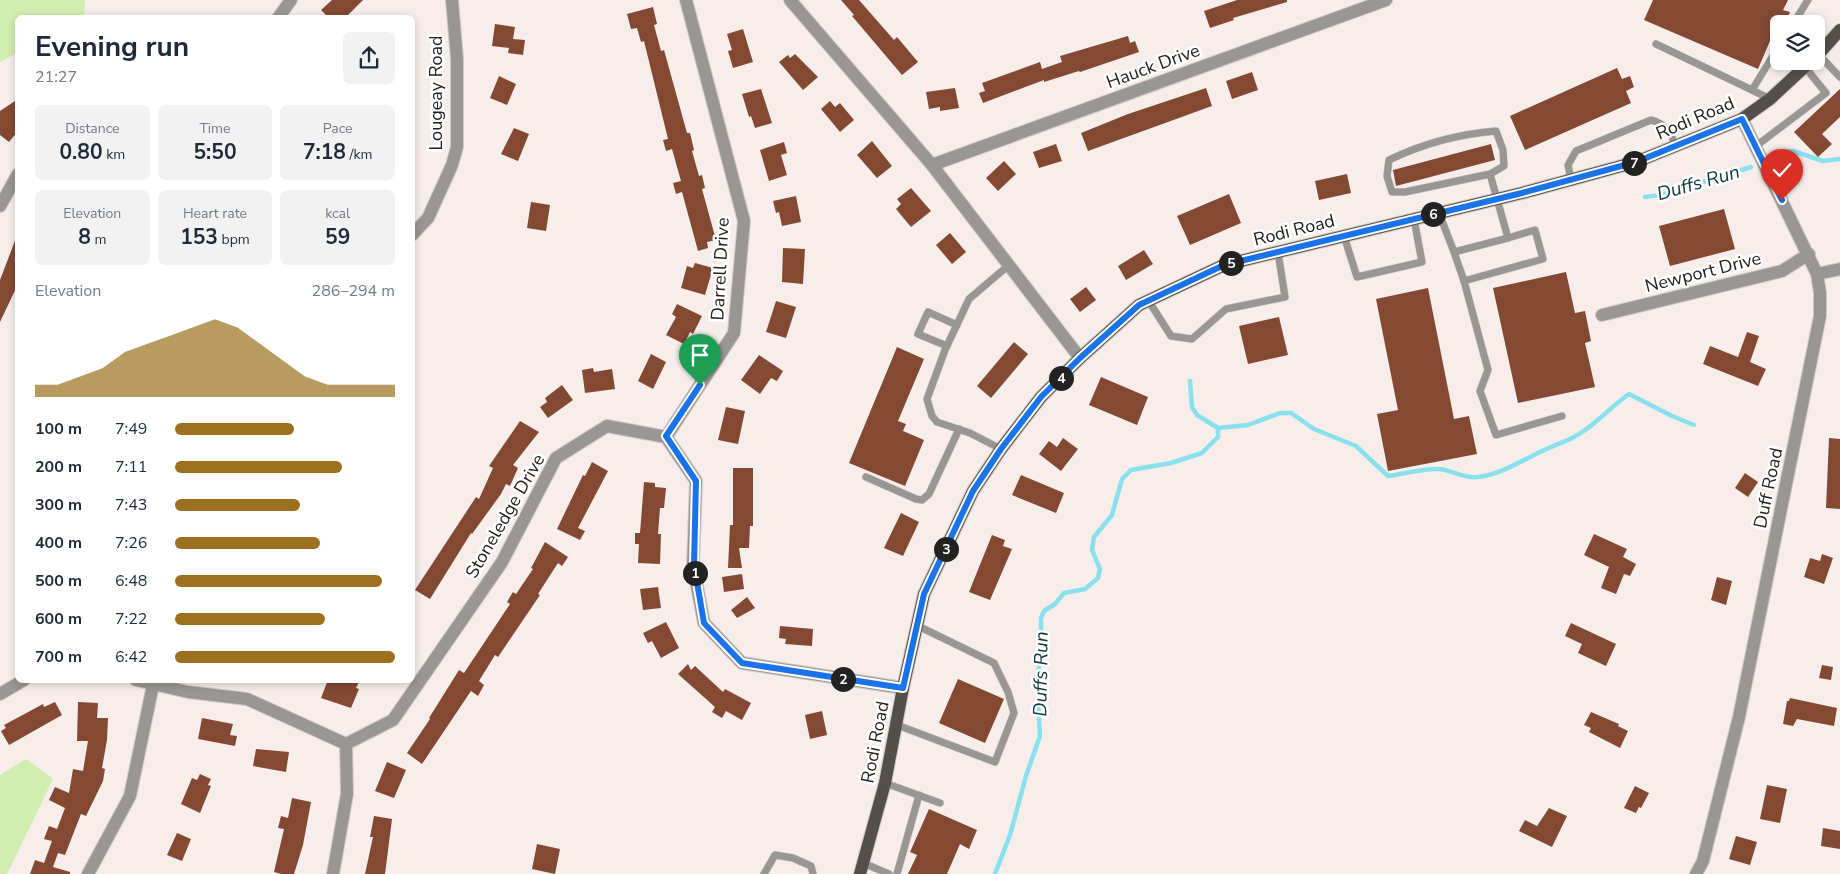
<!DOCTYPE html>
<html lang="en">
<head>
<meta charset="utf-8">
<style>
	body { margin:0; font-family:"Nunito Sans",sans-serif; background:#f2f2f3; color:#1f2937; height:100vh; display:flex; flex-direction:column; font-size:19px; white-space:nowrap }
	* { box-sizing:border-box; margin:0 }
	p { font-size:16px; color:#747a83 }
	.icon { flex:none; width:28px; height:28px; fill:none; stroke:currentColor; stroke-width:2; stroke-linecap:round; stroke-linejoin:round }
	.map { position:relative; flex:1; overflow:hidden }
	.details { position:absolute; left:15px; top:15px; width:400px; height:668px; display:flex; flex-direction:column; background:#fff; border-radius:8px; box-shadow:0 2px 8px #0003 }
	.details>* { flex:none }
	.buttons { position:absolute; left:1770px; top:15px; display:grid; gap:10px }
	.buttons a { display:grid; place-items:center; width:55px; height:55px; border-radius:8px; background:#fff; box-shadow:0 2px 8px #0003; font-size:25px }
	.pin { position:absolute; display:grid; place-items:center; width:42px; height:42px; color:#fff; margin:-51px -21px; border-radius:50% 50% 50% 0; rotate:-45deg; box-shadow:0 0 5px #0007 }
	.pin .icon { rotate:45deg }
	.km { position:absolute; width:25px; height:25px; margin:-12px; border-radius:50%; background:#222; color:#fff; font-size:14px; line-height:25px; text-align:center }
	.round { display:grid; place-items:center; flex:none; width:52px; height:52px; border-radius:8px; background:#f2f2f3 }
	.head { display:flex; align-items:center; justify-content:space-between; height:85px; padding:0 20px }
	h1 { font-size:28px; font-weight:700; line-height:38px }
	.figures { display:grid; grid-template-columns:repeat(3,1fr); gap:8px; height:85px; padding:5px 20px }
	.figures div { display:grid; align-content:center; border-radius:8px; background:#f2f2f3; text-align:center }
	.figures b { font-size:21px; font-weight:700 }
	.figures small { font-size:14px; font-weight:400 }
	.figures p { font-size:14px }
	.chart { height:140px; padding:10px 20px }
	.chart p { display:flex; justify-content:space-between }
	.chart svg { width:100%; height:90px; margin-top:5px; fill:#9b711f; opacity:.7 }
	ul { padding:0 20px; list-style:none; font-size:16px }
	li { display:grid; grid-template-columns:80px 60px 1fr; align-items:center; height:38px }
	li i { height:12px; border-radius:6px; background:#9b711f }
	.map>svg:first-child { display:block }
</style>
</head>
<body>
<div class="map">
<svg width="1840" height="874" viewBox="0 0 1840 874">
	<rect width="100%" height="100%" fill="#f7eeeb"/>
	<g fill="#d2edb0">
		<polygon points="0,0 85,0 84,17 18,18 17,53 0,62"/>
		<polygon points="26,759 53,779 7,874 0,874 0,775"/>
	</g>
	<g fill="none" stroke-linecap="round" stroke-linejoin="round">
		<g stroke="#89e1ed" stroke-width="4.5">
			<polyline points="1779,152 1793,151 1823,161 1840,159"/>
			<polyline points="1645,197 1661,195 1751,167"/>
			<path d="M1218 428 1248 425 1280 413H1291L1314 429 1356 446 1388 476C1404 474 1420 469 1437 469 1451 469 1463 479 1477 477 1502 475 1529 456 1551 447 1565 441 1572 440 1585 430 1601 419 1613 405 1629 394L1672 416 1694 425"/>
			<polyline points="995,874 1010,835 1026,776 1040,736 1037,682 1041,651 1041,618 1044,611 1055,604 1064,593 1085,589 1098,578 1100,569 1092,550 1094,537 1112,515 1122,479 1131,470 1171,463 1202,453 1218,437 1218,428 1197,415 1192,407 1190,381"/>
		</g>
	</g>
	<g fill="#834933">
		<polygon points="332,0 363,0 345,18 329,18 321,10"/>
		<polygon points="841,0 859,0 894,40 897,37 918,62 902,75 852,16 854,15"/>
		<polygon points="1237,0 1287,0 1287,2 1233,18 1234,20 1210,28 1204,11"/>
		<polygon points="1653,0 1788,0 1783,10 1790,12 1785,24 1779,24 1779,28 1776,27 1758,69 1644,20"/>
		<polygon points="653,7 657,24 654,25 661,51 664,50 687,133 690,133 694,150 692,151 699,176 702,175 705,188 702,189 716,240 707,242 708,248 698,251 682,192 676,194 673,183 681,181 672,149 666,151 663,140 668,139 644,41 641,42 637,28 631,29 627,14"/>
		<polygon points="495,24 515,27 513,39 525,40 523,55 508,53 509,48 492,46"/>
		<polygon points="743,29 753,62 733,68 728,51 732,50 727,34"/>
		<polygon points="1128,36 1130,43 1135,41 1139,52 1080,72 1079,71 1044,82 1044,80 983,103 979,93 985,91 982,83 1040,62 1042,69 1062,62 1060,56"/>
		<polygon points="795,54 818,77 803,90 779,62 788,55 790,58"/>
		<polygon points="1617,68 1622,79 1630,76 1634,87 1626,91 1631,103 1525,150 1510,116"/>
		<polygon points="1252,72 1258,90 1232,99 1226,81"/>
		<polygon points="499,76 516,84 507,105 490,98"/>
		<polygon points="955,88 959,108 940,111 940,107 929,109 926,92"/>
		<polygon points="1206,88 1212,106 1088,151 1081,133 1128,114"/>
		<polygon points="761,89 772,123 755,128 751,116 749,117 742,94"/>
		<polygon points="1840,89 1840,117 1822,134 1832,144 1818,157 1794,132"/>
		<polygon points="18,99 18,131 9,142 0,135 0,111"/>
		<polygon points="830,101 835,107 840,103 854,120 840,132 821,109"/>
		<polygon points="514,128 529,134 518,161 501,154"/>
		<polygon points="872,141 892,166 877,178 857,155"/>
		<polygon points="784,142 787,153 781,155 787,175 769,181 760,150"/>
		<polygon points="1056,144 1062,161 1039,168 1033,152"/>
		<polygon points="1491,144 1495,160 1396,186 1393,170"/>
		<polygon points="1004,161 1016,174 998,191 986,178"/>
		<polygon points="1347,174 1351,193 1319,200 1315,181"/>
		<polygon points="911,188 931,211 911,227 896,209 901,204 897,199"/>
		<polygon points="1229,194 1241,223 1190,245 1177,216"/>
		<polygon points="796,196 801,222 782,226 779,212 776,213 773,201"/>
		<polygon points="531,202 550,205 546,231 527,228"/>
		<polygon points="1724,209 1735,249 1670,266 1659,226"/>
		<polygon points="950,233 966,252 952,264 936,245"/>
		<polygon points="16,238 18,239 18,284 0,322 0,280"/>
		<polygon points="783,248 805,249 803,284 782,282"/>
		<polygon points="1144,250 1153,264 1126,280 1118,266"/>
		<polygon points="695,263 713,268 705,295 681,288 687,266 693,268"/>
		<polygon points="1566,272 1575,313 1585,311 1591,341 1585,343 1595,387 1518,403 1493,288"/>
		<polygon points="1086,287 1096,300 1080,312 1070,299"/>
		<polygon points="1428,288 1454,419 1469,416 1477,454 1388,471 1377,414 1398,410 1376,299"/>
		<polygon points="776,301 796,307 786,338 766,332"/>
		<polygon points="677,304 702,316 693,334 690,332 684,344 666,335 676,317 672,314"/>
		<polygon points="1279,317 1288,355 1248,364 1239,326"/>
		<polygon points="1747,332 1759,336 1750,362 1766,369 1758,386 1703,364 1710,346 1738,357"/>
		<polygon points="1014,342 1028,354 991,398 977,386"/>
		<polygon points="897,347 924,359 898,421 906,424 903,431 924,440 905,486 849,463"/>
		<polygon points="651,354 666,362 653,389 638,381"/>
		<polygon points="759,355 783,371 777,381 771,378 760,394 741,380"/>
		<polygon points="593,368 594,372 612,369 615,389 585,393 582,370"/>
		<polygon points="1101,377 1148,397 1137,425 1089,405"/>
		<polygon points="562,385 573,400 548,418 540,407 547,402 545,398"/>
		<polygon points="726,407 745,411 738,444 718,440"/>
		<polygon points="520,421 539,432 513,465 518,468 510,486 506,484 501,494 472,534 471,533 430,599 415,590 476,497 479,499 493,468 489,466"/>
		<polygon points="1063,438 1078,449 1061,471 1039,454 1049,441 1057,447"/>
		<polygon points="1829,438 1840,439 1840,509 1826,508"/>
		<polygon points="592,462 608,471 578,528 585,531 580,540 557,529 583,475 585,476"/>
		<polygon points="733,468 753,468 753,526 750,526 749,548 739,548 742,568 728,568 730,525 733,525"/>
		<polygon points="1745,473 1758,482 1748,497 1735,488"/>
		<polygon points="1021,475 1064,493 1056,513 1012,495"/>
		<polygon points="644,482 655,483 655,487 666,488 664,508 660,508 658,534 661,534 660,564 638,563 639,544 635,544 635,533 640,533"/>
		<polygon points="901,513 919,522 903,556 884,548"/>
		<polygon points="1594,534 1627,549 1623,557 1636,564 1630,576 1624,574 1616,594 1601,588 1609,567 1584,555"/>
		<polygon points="992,535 1005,540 1003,546 1012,549 990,600 969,592"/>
		<polygon points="545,542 568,557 562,566 558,563 538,594 540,595 498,657 495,655 479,681 484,685 478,696 471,691 422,764 407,753 430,719 429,718 459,670 464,673 510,604 507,602 513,592 516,594 533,569 531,568"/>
		<polygon points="1822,554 1833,558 1824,584 1804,577 1810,558 1820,561"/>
		<polygon points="742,574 744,589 724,592 722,577"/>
		<polygon points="1717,577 1732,581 1726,605 1711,600"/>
		<polygon points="658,587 661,608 643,610 640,589"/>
		<polygon points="747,597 755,608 737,618 731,610"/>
		<polygon points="666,622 679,648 661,658 652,641 648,643 643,633"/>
		<polygon points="1571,623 1616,644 1606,666 1578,653 1582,644 1565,636"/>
		<polygon points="780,626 813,629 812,646 785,644 786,639 779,638"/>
		<polygon points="688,664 691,670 695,666 723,692 725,689 751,703 742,720 726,711 722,718 712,712 715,707 678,674"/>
		<polygon points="1822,665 1833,667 1831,680 1819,678"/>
		<polygon points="958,679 1004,699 985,743 939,723"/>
		<polygon points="328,680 360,680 356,688 359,689 351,708 321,698"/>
		<polygon points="1790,698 1837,708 1834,726 1797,719 1793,726 1783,724 1787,701 1789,701"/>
		<polygon points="55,702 62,715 9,745 1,731 6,728 4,725 43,704 44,707"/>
		<polygon points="78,702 98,703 97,718 108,718 107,740 102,768 105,769 103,781 86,816 81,814 65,855 58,853 53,867 70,872 70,874 30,874 35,860 44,863 52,841 44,839 49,826 57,829 65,808 49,800 55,787 69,793 73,769 83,771 88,741 77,741"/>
		<polygon points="822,711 827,735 810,739 805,715"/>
		<polygon points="1591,712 1619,724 1618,726 1628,731 1620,748 1589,732 1591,728 1584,725"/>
		<polygon points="202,718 233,724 230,735 237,736 235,746 198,739"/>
		<polygon points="256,749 289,752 286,772 253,766"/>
		<polygon points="387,762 406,770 394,798 375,791"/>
		<polygon points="200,774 211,779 208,785 211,786 200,813 181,804 192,778 197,780"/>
		<polygon points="1767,785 1787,789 1780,823 1760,819"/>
		<polygon points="1635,786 1649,793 1641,808 1639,807 1636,813 1624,808"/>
		<polygon points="292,798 311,802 303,845 294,874 281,874 274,872 284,829 278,828 281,816 288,818"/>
		<polygon points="1549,808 1567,816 1552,847 1519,831 1525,820 1537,826"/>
		<polygon points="929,809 977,830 969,849 960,844 947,874 908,874 917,855 910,852"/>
		<polygon points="374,816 392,819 385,874 365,874 373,837 370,837"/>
		<polygon points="1823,828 1840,831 1840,849 1821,846"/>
		<polygon points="177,833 191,839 182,861 167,855"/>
		<polygon points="1736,836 1757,842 1750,865 1729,859"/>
		<polygon points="537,844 560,849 555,874 532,869"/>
	</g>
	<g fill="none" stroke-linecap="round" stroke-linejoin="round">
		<g stroke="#d1c9c6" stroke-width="8">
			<g id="service">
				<polyline points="1793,24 1808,0"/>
				<polyline points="1656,44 1752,90"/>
				<polyline points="1819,55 1840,77"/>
				<polyline points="1770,99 1752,90 1779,46"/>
				<polyline points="1756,146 1826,93 1805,67"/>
				<path d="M1571 180 1568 165 1576 151 1651 120C1666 124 1670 132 1676 146"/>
				<path d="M1439 213 1454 252 1508 238 1490 174 1504 166 1503 150 1496 131C1459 134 1422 144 1389 160L1387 176 1392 192H1405L1490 174"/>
				<polyline points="1344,236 1357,277 1422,262 1414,219"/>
				<polyline points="1454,252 1464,281 1543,259 1535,230 1508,238"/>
				<polyline points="1464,281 1488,370 1480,391 1496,435 1562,416"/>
				<polyline points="1148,300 1171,336 1192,339 1226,309 1285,297 1278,252"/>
				<polyline points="947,346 918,334 928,312 957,325"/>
				<polyline points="1001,449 970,433 937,422 932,416 927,399 945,350 969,299 1009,265"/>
				<polyline points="866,477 916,499 922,500 929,494 959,429"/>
				<polyline points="897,725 995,762 1014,713 1008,692 994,663 916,625"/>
				<polyline points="885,783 940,803"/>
				<polyline points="863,863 889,874"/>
				<polyline points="764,874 775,855 793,858 811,866 813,874"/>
				<polyline points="897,874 919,795"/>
			</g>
		</g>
		<g stroke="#d1c9c6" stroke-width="14">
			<g id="minor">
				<polyline points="790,0 932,165 1080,358"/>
				<polyline points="278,18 291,0"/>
				<polyline points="932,165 1386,0"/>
				<polyline points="0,206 18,174"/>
				<polyline points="1817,274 1840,269"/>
				<polyline points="1602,315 1782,271 1809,254"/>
				<polyline points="666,437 734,333 744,221 686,0"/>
				<polyline points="136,680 188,692 247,699 346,744"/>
				<polyline points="0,694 24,680"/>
				<polyline points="346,744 393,720 502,562 556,458 607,426 666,437 696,481 693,565 704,623 742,663 903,688"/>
				<polyline points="333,874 347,794 346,744"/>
			</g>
		</g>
		<g stroke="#d1c9c6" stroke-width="14">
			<g id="tertiary">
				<polyline points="412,235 428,218 452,165 457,147 457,59 452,0"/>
				<polyline points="88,874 130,796 154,680"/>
				<polyline points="1696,874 1703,861 1739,717 1820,316 1820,293 1817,274 1742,119"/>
			</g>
		</g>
		<g stroke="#d1c9c6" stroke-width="14">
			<g id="primary">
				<polyline points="1816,57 1840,30"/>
				<polyline points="860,874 885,783 903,688 924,594 973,491 1001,449 1041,397 1080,358 1139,305 1224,265 1522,193 1636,162 1742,119 1770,99 1811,61"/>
			</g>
		</g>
		<use href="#service" stroke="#999794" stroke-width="7"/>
		<use href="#minor" stroke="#999794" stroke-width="12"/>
		<use href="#tertiary" stroke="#999794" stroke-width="12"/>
		<use href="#primary" stroke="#534f4a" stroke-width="12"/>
	</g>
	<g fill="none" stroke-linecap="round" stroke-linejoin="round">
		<g stroke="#fff" stroke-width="10">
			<polyline id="route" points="700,385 666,436 696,481 694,565 704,623 742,663 903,688 924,594 973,491 1001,449 1041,397 1080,358 1139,305 1224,265 1522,193 1636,162 1742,119 1782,200"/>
		</g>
		<use href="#route" stroke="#1a73e8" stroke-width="6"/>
	</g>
	<g text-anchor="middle" stroke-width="5" stroke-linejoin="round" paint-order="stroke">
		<g font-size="18" fill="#242120" stroke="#fff">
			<text transform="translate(1153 66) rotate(-20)" y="6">Hauck Drive</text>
			<text transform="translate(436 93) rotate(-90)" y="6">Lougeay Road</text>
			<text transform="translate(1695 118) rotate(-23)" y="6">Rodi Road</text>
			<text transform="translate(1294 230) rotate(-14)" y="6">Rodi Road</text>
			<text transform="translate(720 269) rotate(-87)" y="6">Darrell Drive</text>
			<text transform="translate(1703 272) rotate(-14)" y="6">Newport Drive</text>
			<text transform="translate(1768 488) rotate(-78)" y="6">Duff Road</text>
			<text transform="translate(505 516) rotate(-60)" y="6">Stoneledge Drive</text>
			<text transform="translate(875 742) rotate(-79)" y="6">Rodi Road</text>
		</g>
		<g font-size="19" font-style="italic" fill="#0c373d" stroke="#fff">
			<text transform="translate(1698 182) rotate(-16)" y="7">Duffs Run</text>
			<text transform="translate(1040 674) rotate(-89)" y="7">Duffs Run</text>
		</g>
	</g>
</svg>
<div class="buttons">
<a><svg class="icon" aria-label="layers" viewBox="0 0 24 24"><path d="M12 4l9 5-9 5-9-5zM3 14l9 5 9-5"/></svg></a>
</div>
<div class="pin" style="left:700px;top:385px;background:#1e9e55"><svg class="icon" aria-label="arrive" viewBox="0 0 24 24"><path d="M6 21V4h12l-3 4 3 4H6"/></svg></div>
<div class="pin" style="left:1782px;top:200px;background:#d93025"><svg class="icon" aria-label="check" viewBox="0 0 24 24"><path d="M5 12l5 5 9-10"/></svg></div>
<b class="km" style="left:695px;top:573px">1</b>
<b class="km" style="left:843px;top:679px">2</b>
<b class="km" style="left:946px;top:549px">3</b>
<b class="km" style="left:1061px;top:378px">4</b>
<b class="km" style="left:1231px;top:263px">5</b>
<b class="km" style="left:1433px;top:214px">6</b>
<b class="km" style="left:1634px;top:163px">7</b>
<section class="details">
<div class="head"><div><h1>Evening run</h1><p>21:27</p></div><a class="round"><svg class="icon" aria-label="share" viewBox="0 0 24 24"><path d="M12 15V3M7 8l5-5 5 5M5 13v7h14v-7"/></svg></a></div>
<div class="figures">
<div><p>Distance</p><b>0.80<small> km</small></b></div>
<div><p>Time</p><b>5:50</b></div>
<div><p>Pace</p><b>7:18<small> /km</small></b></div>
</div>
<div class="figures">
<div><p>Elevation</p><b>8<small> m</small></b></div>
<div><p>Heart rate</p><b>153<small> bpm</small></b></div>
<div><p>kcal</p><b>59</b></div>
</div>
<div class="chart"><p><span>Elevation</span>286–294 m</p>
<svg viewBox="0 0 160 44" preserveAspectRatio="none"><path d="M0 44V38L10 38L20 34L30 30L40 22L50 18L60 14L70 10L80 6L90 10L100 18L110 26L120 34L130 38L140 38L150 38L160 38V44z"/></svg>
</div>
<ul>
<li><b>100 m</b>7:49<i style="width:54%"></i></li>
<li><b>200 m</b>7:11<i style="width:76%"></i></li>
<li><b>300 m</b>7:43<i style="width:57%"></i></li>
<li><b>400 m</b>7:26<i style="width:66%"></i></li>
<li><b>500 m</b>6:48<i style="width:94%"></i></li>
<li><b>600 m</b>7:22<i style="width:68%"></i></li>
<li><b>700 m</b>6:42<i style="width:100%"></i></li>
</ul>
</section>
</div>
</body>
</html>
